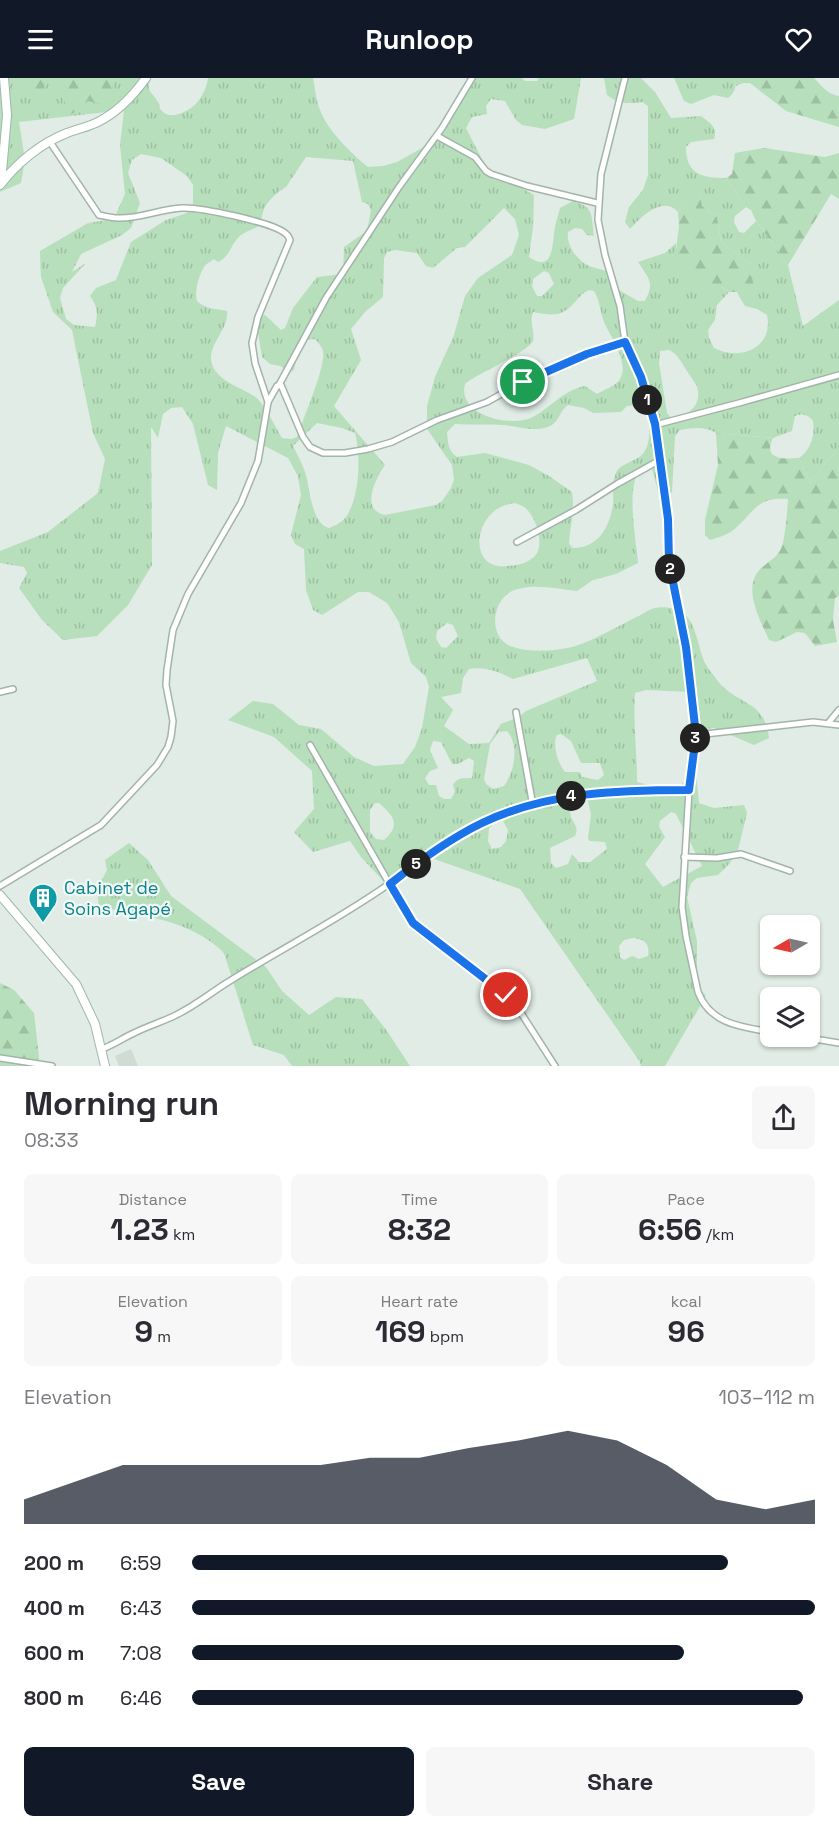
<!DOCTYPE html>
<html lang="en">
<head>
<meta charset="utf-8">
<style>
	body { margin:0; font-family:"Space Grotesk",sans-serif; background:#f7f7f7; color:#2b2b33; height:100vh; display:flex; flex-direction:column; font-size:22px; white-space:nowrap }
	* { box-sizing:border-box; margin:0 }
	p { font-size:20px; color:#7c7c81 }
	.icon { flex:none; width:33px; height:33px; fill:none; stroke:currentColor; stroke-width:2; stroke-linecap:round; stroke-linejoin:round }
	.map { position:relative; height:988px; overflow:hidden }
	.sheet { display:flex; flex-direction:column; background:#fff; flex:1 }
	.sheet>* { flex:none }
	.needle { width:39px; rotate:261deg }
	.buttons { position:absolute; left:760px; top:837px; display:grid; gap:12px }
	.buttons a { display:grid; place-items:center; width:60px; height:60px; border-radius:9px; background:#fff; box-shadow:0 2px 4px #0004; font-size:30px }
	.pin { position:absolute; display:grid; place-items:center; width:51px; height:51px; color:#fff; margin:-26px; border:3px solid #fff; border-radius:50%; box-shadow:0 2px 6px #0007 }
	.km { position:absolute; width:30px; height:30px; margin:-15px; border-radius:50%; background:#222; color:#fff; font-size:16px; line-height:30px; text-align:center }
	.round { display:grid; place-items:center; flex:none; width:63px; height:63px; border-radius:9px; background:#f7f7f7 }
	.overview { display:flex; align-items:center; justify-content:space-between; height:102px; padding:0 24px }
	h1 { font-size:33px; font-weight:700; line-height:45px }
	.metrics { display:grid; grid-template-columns:repeat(3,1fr); gap:9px; height:102px; padding:6px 24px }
	.metrics div { display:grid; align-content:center; border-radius:9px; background:#f7f7f7; text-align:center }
	.metrics b { font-size:30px; font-weight:700 }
	.metrics small { font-size:16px; font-weight:400 }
	.metrics p { font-size:16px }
	.chart { height:168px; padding:12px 24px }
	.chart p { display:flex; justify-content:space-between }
	.chart svg { width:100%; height:108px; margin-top:6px; fill:#111827; opacity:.7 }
	.action { display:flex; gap:12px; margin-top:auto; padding:12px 24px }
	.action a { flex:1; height:69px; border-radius:9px; background:#111827; color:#fff; font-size:24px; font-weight:700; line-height:69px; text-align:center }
	.action a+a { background:#f7f7f7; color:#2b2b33 }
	ul { padding:0 24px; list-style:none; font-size:20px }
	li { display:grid; grid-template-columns:96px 72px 1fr; align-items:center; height:45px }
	li i { height:15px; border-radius:8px; background:#111827 }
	header { display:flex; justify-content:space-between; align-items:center; height:78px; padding:0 24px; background:#111827; color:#fff; font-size:27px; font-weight:700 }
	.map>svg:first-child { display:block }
</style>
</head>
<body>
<header><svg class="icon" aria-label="menu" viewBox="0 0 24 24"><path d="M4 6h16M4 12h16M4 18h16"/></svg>Runloop<svg class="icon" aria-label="heart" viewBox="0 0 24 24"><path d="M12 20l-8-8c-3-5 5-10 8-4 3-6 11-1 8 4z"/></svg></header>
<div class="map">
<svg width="839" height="988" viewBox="0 0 839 988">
	<defs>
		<pattern id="grass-tufts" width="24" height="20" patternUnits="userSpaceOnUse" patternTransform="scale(1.5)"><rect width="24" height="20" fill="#b7dfbb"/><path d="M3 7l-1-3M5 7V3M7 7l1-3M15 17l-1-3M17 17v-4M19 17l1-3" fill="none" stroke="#9dc0a1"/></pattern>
		<pattern id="forest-firs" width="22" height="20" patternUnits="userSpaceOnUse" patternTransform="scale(1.5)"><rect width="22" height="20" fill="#b7dfbb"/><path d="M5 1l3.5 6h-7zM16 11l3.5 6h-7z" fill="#9dc0a1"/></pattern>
	</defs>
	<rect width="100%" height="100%" fill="#e0ece5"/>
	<polygon fill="#cedcd3" points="131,971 138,988 119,988 115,978"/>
	<g fill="url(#grass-tufts)" fill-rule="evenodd">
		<path d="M0 0H151C145 13 152 14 158 24 162 30 157 27 162 33 172 44 193 31 199 22 204 15 207 8 208 0H313C315 10 316 22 320 32 327 52 352 76 368 89L383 88 397 84 438 61 471 0H522L525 3H537L539 0H581L574 41 545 51 522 47 516 42 505 23 491 21 486 28 487 36 472 39 466 50 484 85 489 98 495 102 517 108 534 117 533 149 529 179C555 197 552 163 555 149 556 142 559 136 560 130L573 123C595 129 591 138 594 158L587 157 582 151 575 150 568 154C566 166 576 181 587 187 593 190 601 191 607 193L612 208 638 223H645C655 204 649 201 638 184L665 175 676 165V171L672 178 729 214 717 227 715 242 708 252 709 260 714 270C741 284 774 269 767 237L757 231 745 228 739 218H744L750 186 721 164 717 139 702 128 700 116 693 111 678 134C663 117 641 139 630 151L625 144 629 129 643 112 648 97V28L642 24C628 26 618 26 607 17L604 0H641L655 14 671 40 701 38C710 45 718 49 714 61L691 64 686 69C686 97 703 100 726 100L746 129 735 138 734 144 739 154 744 155 756 143 788 187 803 248 839 222V369L810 405 799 380C811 371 815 358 813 343 809 337 802 335 795 338L792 353 773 360 716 355C704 348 693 350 680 352L675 358 672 414 665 416 658 413 652 391 646 390C641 392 638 394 636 399 628 421 636 462 638 485L616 496 593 502 577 513C557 511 537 506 518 511 491 517 486 561 513 569 532 575 554 573 572 569 590 565 621 546 639 538 644 535 650 531 655 530 661 528 676 530 682 534 696 544 698 568 704 583 707 590 713 596 717 602 737 628 765 621 769 660L754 667 714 650 706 651C691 671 697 701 699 725L714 730 744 727 747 735 738 772 730 785 718 797 697 800 691 805 687 819 697 863V895L701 912 706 918 665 988H641L640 984 520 811 434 781 404 798 390 810 361 779 350 763 313 774 294 754 314 731 312 693 274 659 228 642 253 623 273 626 299 647 321 651 354 679 374 688 403 686 415 669 422 650 429 609 426 599 411 585 399 544 387 525 369 514H358L322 537 313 532 306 512 304 471 295 466 291 457 301 417 298 398 288 380 226 348 218 375 217 412 208 407 193 346 182 329 171 330 163 336 158 360 151 349 152 487 128 527 97 558 63 562 42 542 19 510 27 495 24 489 0 485V473L48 454 98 415 105 381 93 355 72 252 53 234 41 199 40 173 88 145 114 141 125 116 120 67 124 32 19 44 25 82 21 105 0 114ZM141 76 161 80 187 98 193 107V128L187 135 166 142 131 164 116 202 96 210 90 218C98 229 98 236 95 249L74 247 66 241 60 220 63 210 86 185 72 194 81 176 122 157 131 150 140 125 128 95 132 82ZM306 79 353 83 362 124 368 126 371 132 367 153 344 169 343 196 317 199 293 230 285 250 281 252 265 237 260 238 257 248 262 279 270 286 280 288 290 294 294 292 298 271 304 262 315 261C318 265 322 268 323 273 326 289 303 341 297 359L292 361 282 360C276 350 263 323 254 318 239 308 212 302 211 280 211 263 229 250 227 233 218 231 205 231 198 224 193 218 199 197 203 191 205 186 210 184 214 181L218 184C229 180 231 166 239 159 244 153 255 152 259 147 262 142 262 134 265 129 269 122 278 113 286 109ZM504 130 515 141 519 157 512 177 478 200 465 218 454 257 435 299 427 328V351L452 387 454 402 451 410 442 423 436 427 385 437C360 432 375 401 385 387L334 328 361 282 351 251 365 234 383 219 384 180 387 174 395 172 417 175 426 188 433 190 457 170 465 169ZM544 193 549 195 554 206 542 218H537L532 208 533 201ZM589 212 594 213C600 223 600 233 604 244 610 258 630 285 620 301 616 308 603 312 597 316L585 308C562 312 547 334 528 341 506 348 457 336 465 306 477 295 530 274 533 262 535 253 529 244 533 234 551 237 561 240 574 225 579 220 582 215 589 212ZM669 272C678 276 681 284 687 293 690 298 695 304 697 309 703 328 687 339 671 340L667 335 659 285 660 273ZM568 327 584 330 593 335 621 334 627 328 638 327 647 332C650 345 652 366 642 377 639 380 633 382 630 384 624 387 618 389 616 395 611 407 614 416 613 427 609 450 598 470 573 470L569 466C570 449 575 431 572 414L549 398 529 387 485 375 457 379C448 373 448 364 447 354L455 346C471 347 487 346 503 347 518 348 535 355 550 348 559 344 560 332 568 327ZM317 345 342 350 355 355C361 376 360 422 345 440 341 445 334 448 329 450 311 446 310 409 305 394 302 385 297 376 293 368ZM515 425C518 426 521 427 524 429 536 437 546 468 534 479 525 486 519 487 508 488 465 494 473 428 515 425ZM447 545 453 547 458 558 446 570 441 569 436 560 437 553ZM587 580 597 603 526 633 519 639 501 646 489 665 469 666 444 648 453 632 441 619 461 615 463 600 469 591C484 588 500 594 513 601ZM646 612 691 614 695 649 687 703C672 713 653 708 637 704 637 674 633 645 635 615ZM507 653C520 667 514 695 504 708L493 711 486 706 484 701 490 666 499 654ZM561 656 571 663 581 685H600L604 697 598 702 582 699 580 694H565C558 686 552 666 557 657ZM433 663 441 664 452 686H458L469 680 474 683 472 700C462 701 459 698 453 707L455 714 451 721H444L439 718 436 707H429L425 700 430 693 438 690 430 672ZM574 720 588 723 591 736 588 761 590 763 605 764 607 771 590 784H579L572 776 568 786 556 790 551 785 550 770 575 758C582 743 562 744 574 720ZM375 725H379C394 738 401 747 384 762L376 761 370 754V732ZM671 734 676 736 702 788 663 809 645 786 665 759 659 749 660 743ZM503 743 508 752 506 763 501 769 492 771 488 763 489 750 496 745ZM633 860C645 861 650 866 648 878L639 881 632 878 624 882 620 879 619 868 624 862Z"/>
		<path d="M674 0H736C736 9 735 15 728 20L714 17 691 26 684 23Z"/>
		<path d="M129 765 148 782 171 818 266 889 282 913 309 937 336 919 362 921 387 953 410 988H292L284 977 253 967 224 875C193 843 142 837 99 829L97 811 107 792 105 782Z"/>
	</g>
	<g fill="url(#forest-firs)">
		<path d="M7 0H43C44 15 48 27 60 37L69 35 70 31C63 22 55 12 59 0H111L113 11 102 26 88 23 72 36 59 38Z"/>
		<path d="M736 0H814C821 7 828 17 839 18V49L786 33 750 5H743L736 8Z"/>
		<polygon points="764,70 825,79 839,75 839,121 831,116 788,187 756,143 751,132 746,129 726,100 732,96 735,75"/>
		<polygon points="693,110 700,116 702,128 717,139 721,164 750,186 754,211 749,218 739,218 737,214 729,214 722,209 709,211 673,184 672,178 676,171 679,149 678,134"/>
		<path d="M716 355 773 360C762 382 784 381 799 380L810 405 839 369V518L835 520 833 542 837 564 815 568 805 555 797 554 776 564 769 562C761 544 744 514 757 495 764 485 778 481 782 468 786 454 787 435 788 421 755 418 754 436 732 453 727 457 717 460 710 462L705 457V442L718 387Z"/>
		<polygon points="0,905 14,912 34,935 40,988 0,988"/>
	</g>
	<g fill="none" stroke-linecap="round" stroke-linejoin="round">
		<g stroke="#a3b4ab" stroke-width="8">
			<g id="street">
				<path d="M625 0 601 96 598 142 605 177 620 228 625 264 641 299 655 347 668 441 669 484 689 594 696 657 689 712 682 829 686 858 698 914C710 946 741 949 771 954"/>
				<polyline points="437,58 475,79 486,93 491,96 527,108 597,125"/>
				<polyline points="279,307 326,220 399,109 442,50 472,0"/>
				<polyline points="268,324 277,308 281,307 303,359 310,369 323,375 345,375 368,371 392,364 437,342 487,324 523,304 587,276 625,264"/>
				<polyline points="655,347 739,325 839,297"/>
				<polyline points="517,464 576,432 617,406 660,382"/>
				<polyline points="0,614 13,611"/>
				<polyline points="516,634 533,728"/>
				<polyline points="829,644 839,632"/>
				<polyline points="696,657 813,644 839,647"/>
				<polyline points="310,667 409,840 433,860 506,917 521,935 555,988"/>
				<polyline points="684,779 717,780 741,776 790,793"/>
				<path d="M0 808 101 747 157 687 168 669 171 659 173 643 166 607 167 592 173 552 188 516 241 425 258 383 268 324 255 285 252 265 258 239 290 162C288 158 289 158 285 155 271 144 200 129 182 130 160 131 139 141 118 140 111 140 105 138 99 137L50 64"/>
				<polyline points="797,958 839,965"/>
				<path d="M102 971C113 967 123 960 134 955 148 948 162 944 176 937 197 927 214 912 233 901 285 869 339 841 389 806 420 785 449 759 484 744 555 714 613 712 689 712"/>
				<polyline points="0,980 52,988"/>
			</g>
		</g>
		<g stroke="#9eb9ab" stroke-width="10">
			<g id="secondary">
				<polyline points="1,105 7,37 4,0"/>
				<path d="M0 107C17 85 41 65 67 55 77 51 88 49 98 44 118 34 133 18 146 0"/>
				<polyline points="0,817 76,906 95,946 105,988"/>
			</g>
		</g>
		<use href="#street" stroke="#fff" stroke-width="5"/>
		<use href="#secondary" stroke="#fff" stroke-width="8"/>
	</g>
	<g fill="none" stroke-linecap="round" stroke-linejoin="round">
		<g stroke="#fff" stroke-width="12">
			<path id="route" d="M506 917 413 845 390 806C419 783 449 761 482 745 547 714 618 712 689 712L696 657 686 569 669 484 668 441 655 346 641 299 625 264 587 276 523 304"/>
		</g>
		<use href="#route" stroke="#1a73e8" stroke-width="8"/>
	</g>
	<defs>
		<g id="building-pin" transform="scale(1.5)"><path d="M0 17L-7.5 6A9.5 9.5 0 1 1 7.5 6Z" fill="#0f9aa8" stroke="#f1f8f3"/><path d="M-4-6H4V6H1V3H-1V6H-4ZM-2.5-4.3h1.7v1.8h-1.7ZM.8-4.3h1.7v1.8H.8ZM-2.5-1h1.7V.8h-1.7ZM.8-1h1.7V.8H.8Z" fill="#fff"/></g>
	</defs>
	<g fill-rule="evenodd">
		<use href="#building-pin" x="43" y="820"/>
	</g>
	<g text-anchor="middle" stroke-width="4.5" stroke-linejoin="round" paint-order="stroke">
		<g font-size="18" fill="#0d838f" stroke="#f1f8f3" text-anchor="start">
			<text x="64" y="816">Cabinet de<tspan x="64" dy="21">Soins Agapé</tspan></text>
		</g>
	</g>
</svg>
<div class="buttons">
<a><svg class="needle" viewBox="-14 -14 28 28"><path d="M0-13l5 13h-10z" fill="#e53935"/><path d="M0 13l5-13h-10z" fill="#7c7c81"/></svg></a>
<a><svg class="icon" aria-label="layers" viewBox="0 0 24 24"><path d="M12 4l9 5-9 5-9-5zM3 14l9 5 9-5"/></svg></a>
</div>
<div class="pin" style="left:523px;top:304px;background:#1e9e55"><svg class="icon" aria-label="arrive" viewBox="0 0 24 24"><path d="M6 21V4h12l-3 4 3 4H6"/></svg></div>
<div class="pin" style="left:506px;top:917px;background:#d93025"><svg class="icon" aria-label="check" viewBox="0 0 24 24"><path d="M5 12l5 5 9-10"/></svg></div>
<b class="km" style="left:647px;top:322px">1</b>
<b class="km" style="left:670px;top:491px">2</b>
<b class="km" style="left:695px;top:660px">3</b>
<b class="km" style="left:571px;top:718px">4</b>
<b class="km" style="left:416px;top:786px">5</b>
</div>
<section class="sheet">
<div class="overview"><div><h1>Morning run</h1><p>08:33</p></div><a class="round"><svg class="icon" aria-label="share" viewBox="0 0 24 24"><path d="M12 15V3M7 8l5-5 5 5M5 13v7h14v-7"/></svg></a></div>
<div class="metrics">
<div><p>Distance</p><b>1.23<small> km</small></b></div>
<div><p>Time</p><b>8:32</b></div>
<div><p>Pace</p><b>6:56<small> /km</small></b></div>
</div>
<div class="metrics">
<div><p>Elevation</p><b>9<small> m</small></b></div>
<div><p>Heart rate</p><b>169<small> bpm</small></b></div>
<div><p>kcal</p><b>96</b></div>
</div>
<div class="chart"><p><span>Elevation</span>103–112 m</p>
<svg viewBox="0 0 160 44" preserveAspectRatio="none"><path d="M0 44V34L10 27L20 20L30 20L40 20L50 20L60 20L70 17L80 17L90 13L100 10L110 6L120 10L130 20L140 34L150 38L160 34V44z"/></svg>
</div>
<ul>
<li><b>200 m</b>6:59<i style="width:86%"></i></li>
<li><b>400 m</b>6:43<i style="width:100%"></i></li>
<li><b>600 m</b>7:08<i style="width:79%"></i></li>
<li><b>800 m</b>6:46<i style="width:98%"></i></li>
</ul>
<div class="action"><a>Save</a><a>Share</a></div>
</section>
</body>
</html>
